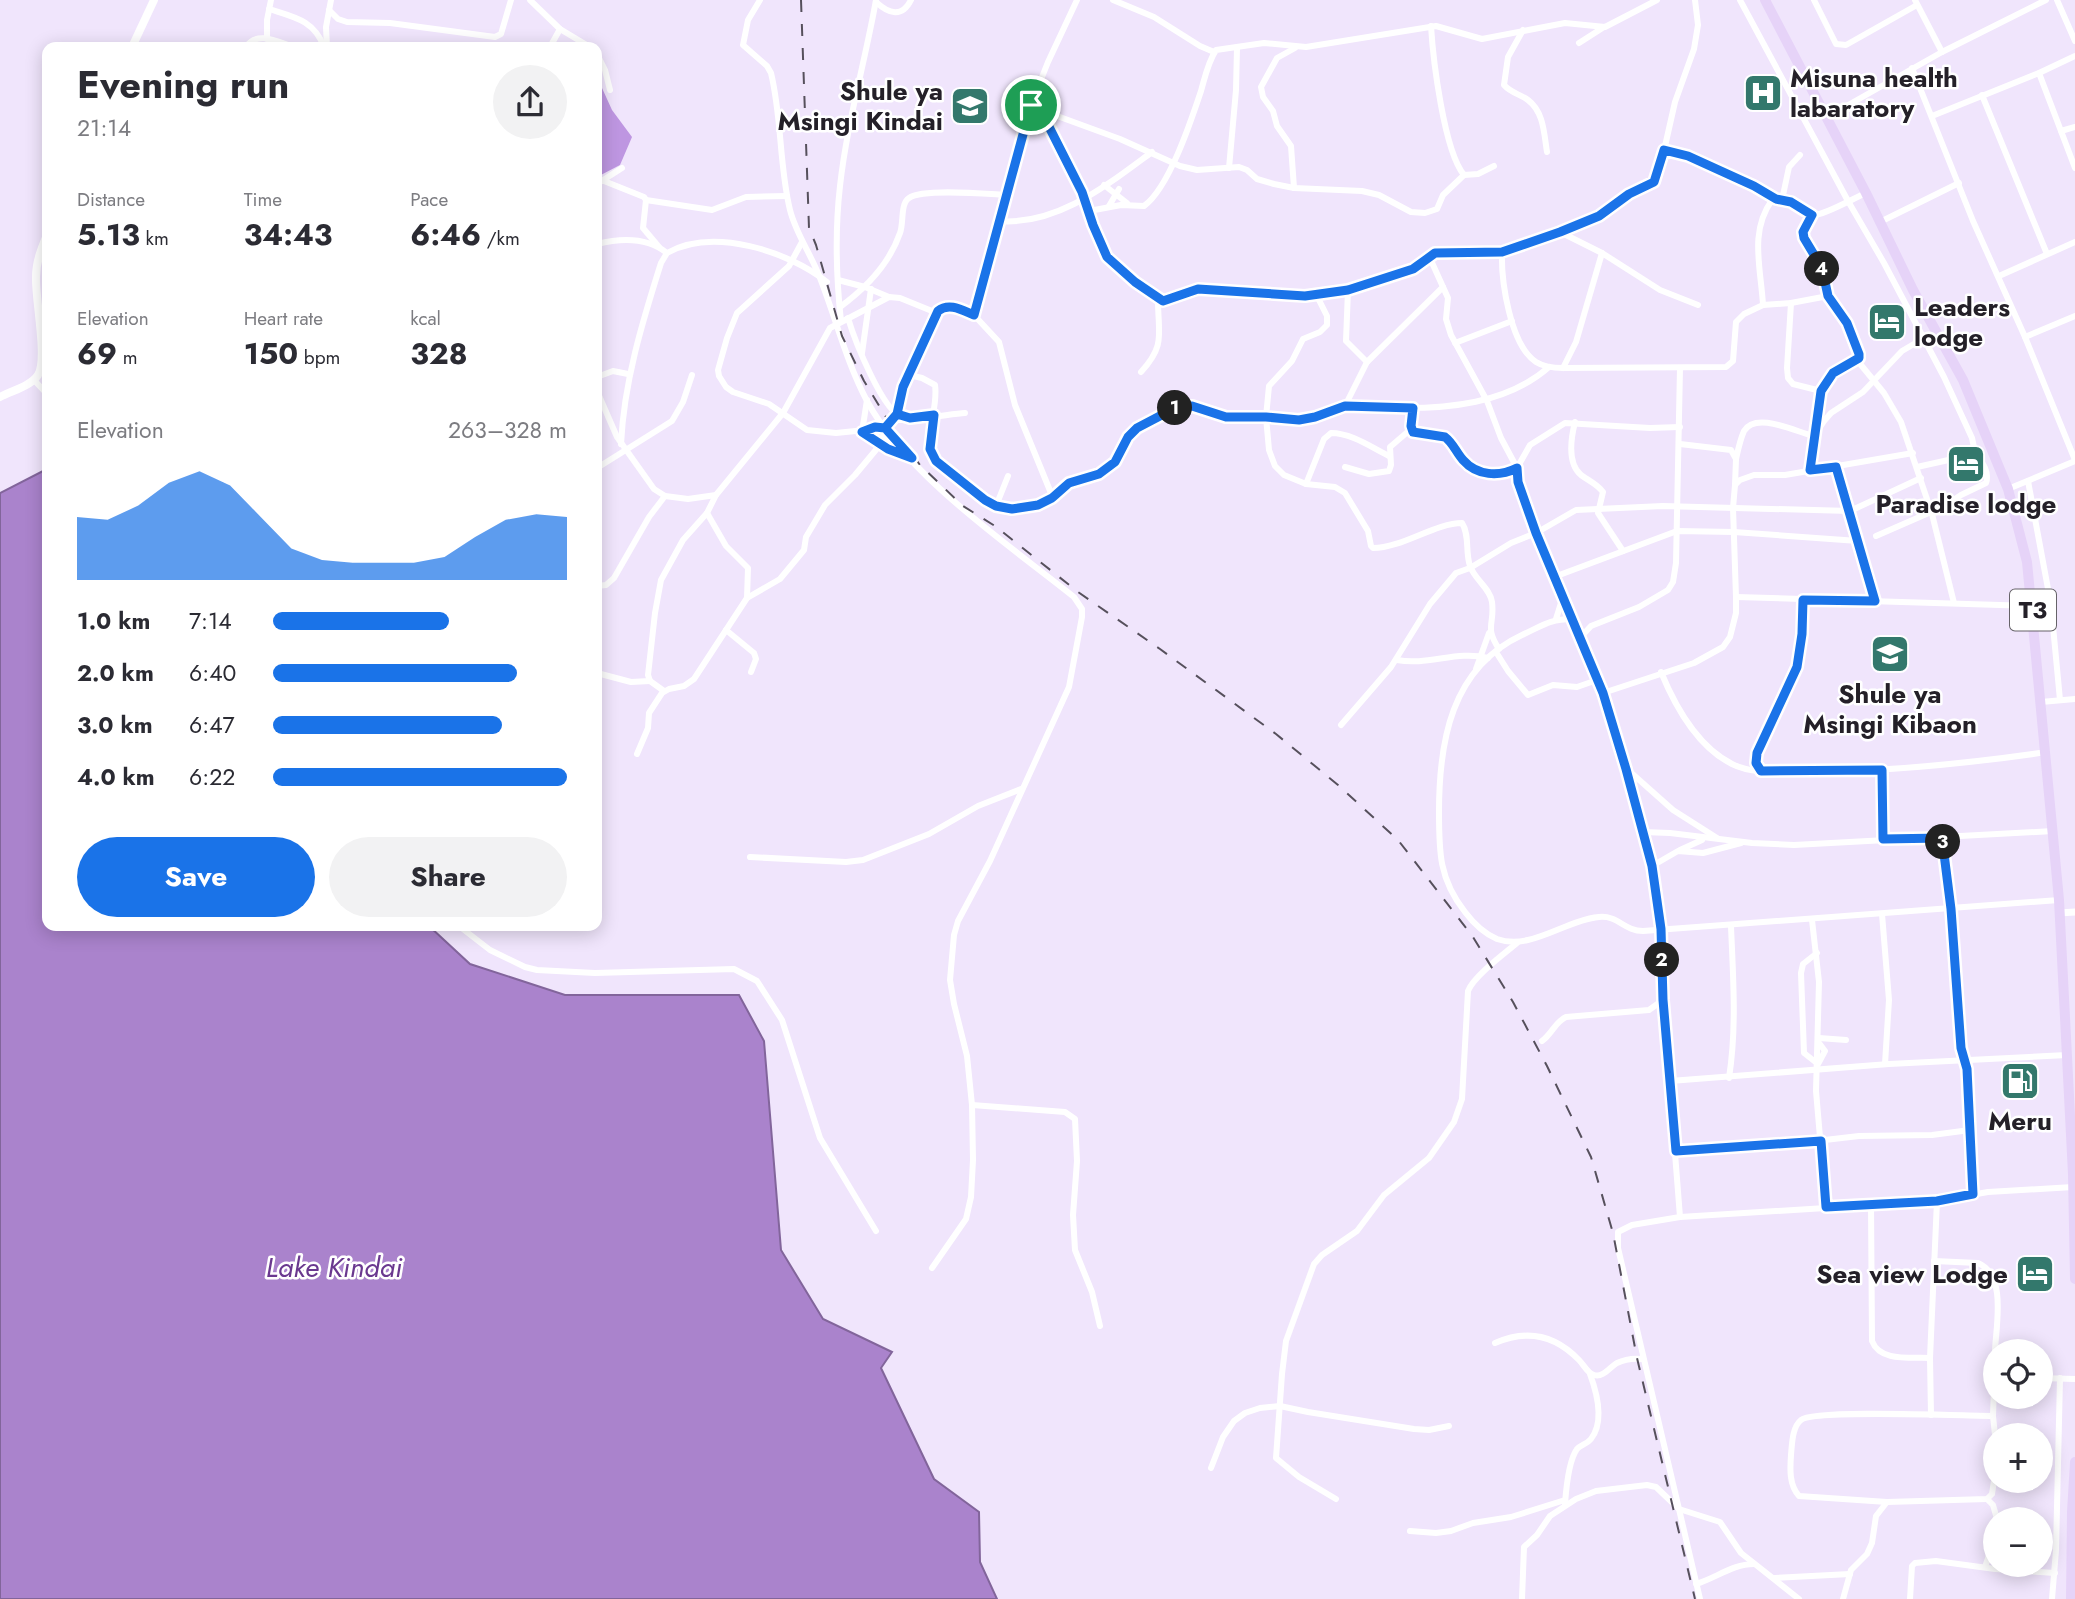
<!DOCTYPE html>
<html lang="en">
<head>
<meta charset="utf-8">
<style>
	body { margin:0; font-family:Jost,sans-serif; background:#f2f2f3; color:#2b2b33; height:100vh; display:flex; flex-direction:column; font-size:26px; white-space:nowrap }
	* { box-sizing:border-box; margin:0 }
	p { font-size:23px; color:#7c7c81 }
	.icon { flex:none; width:38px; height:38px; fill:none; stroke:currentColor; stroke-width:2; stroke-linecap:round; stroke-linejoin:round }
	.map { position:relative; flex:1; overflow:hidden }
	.panel { position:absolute; left:42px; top:42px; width:560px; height:889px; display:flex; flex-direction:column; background:#fff; border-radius:14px; box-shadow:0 4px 18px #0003 }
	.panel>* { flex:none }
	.tools { position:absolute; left:1983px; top:1339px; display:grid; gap:14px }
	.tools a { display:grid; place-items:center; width:70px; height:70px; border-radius:50%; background:#fff; box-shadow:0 4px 18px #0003; font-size:35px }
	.pin { position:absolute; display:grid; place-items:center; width:60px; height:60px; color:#fff; margin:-30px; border:4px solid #fff; border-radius:50%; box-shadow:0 2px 7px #0007 }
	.km { position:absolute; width:35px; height:35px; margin:-18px; border-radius:50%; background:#222; color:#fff; font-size:19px; line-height:35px; text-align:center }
	.round { display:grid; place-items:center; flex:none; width:74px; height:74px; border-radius:37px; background:#f2f2f3 }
	.overview { display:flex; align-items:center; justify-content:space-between; height:119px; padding:0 35px }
	h1 { font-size:38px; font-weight:700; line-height:52px }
	.figures { display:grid; grid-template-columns:repeat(3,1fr); gap:10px; height:119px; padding:7px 35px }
	.figures div { display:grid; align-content:center }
	.figures b { font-size:30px; font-weight:700 }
	.figures small { font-size:19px; font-weight:400 }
	.figures p { font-size:19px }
	.chart { height:196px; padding:14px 35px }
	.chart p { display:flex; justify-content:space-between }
	.chart svg { width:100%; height:126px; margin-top:7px; fill:#1a73e8; opacity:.7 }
	.primary-button { display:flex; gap:14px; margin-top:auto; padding:14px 35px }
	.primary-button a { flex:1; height:80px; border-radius:42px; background:#1a73e8; color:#fff; font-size:28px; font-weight:700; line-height:80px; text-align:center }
	.primary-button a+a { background:#f2f2f3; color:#2b2b33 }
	ul { padding:0 35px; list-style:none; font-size:23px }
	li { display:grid; grid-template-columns:112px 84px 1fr; align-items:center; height:52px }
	li i { height:18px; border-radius:9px; background:#1a73e8 }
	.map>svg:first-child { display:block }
</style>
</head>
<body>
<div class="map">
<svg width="2075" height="1599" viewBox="0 0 2075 1599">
	<rect width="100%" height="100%" fill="#f0e5fc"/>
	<polygon fill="#be96e1" points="597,77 612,110 632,137 620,165 597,177"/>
	<polygon fill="#aa83cc" stroke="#82659b" stroke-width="2" points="47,469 47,926 429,926 470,964 565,995 739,995 764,1041 781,1250 823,1319 892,1352 881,1368 934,1479 979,1512 980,1562 997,1599 0,1599 0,493"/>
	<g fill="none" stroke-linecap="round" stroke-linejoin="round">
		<g stroke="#fff" stroke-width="6">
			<polyline points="530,0 560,29 590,47"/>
			<path d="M760 0 748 20 743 45 767 66 771 73C782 118 779 165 790 210 796 234 811 254 820 278 836 319 846 361 867 401 908 477 1008 544 1074 597L1082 609V617L1069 687 990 861 958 921 954 935 950 980 954 1004 967 1056 972 1105 973 1160 971 1197 966 1219 932 1268"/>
			<polyline points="1113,0 1154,17 1200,46 1214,52"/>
			<polyline points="1740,0 1848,201 1884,263 1944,377 1972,438 1975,452 1971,455 1917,467"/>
			<polyline points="1814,0 1836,44 1846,45 1917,5"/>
			<polyline points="1915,0 1942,52"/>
			<polyline points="2057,0 2075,41"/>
			<path d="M876 2C889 14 902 18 911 0"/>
			<path d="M269 9C294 17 314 20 324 47"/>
			<polyline points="329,10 338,19 347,22 390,23 495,37 501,34 511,0"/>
			<path d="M1431 26C1433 59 1444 151 1464 175L1478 174 1494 166"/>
			<path d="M1523 30 1508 57 1504 85C1511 93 1520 94 1528 100 1544 112 1544 134 1547 152"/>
			<polyline points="267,39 267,20 271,0"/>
			<polyline points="1579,43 1604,27"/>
			<path d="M246 47C257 30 278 42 294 47"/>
			<polyline points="327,47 326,27 331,0"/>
			<polyline points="550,47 560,29"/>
			<polyline points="597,54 605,70 610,90"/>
			<polyline points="1912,68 1973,221 2025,337 2075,460"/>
			<polyline points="2039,73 2075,168"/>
			<polyline points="1982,95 2047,254"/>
			<polyline points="1038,109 1120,139 1180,166 1197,170 1239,167 1247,170 1257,179 1274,184 1294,188 1362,191 1379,195 1411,212 1425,213 1437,209 1443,195 1464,175"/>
			<polyline points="1040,109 1082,192 1093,225 1107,257 1158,300 1169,300 1183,292 1198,289 1305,296 1348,290 1419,267 1435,253 1491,253 1511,249 1599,216 1629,194 1652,183 1663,155 1675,102 1694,49 1698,25 1695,0"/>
			<polyline points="1932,116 2039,73 2075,56"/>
			<polyline points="1827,117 1942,52 2046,0"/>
			<polyline points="2061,131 2075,127"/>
			<polyline points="1664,150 1688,156 1776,199"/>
			<polyline points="1229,168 1236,90 1237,48"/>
			<polyline points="604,181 644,197 646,200 643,228 659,247"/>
			<polyline points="597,184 622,168"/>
			<polyline points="1104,185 1127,203"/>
			<polyline points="1294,188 1291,146 1277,126 1273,111 1263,97 1261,87 1277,58 1295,48"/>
			<polyline points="646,200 712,210 746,197 787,196"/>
			<polyline points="1782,200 1789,167 1800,155"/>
			<polyline points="1109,206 1119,189"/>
			<path d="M1089 211 1121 205 1144 206C1169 188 1191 121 1201 91 1205 77 1208 62 1216 50L1264 43 1306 47 1436 26 1482 39 1565 23 1605 27 1657 0"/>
			<polyline points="1812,215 1803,232 1804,238 1822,268 1828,296 1840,312 1855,340 1861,365 1884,393 1901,422 1932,514 1954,603"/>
			<path d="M998 221C1057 226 1107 185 1152 152"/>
			<polyline points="1880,222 1959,183"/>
			<polyline points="1560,232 1602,253 1660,290 1698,305"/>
			<polyline points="802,242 789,266 737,313 727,338 718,370 719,376 726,387 733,392 769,404 807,430 836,433 885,428"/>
			<path d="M597 244C621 238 647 237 667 253 713 227 788 251 827 282"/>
			<path d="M1502 252C1501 280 1510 345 1536 362 1544 367 1554 368 1563 368L1726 367 1733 361 1736 322 1744 314 1763 305C1761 268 1749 232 1772 200 1790 196 1798 214 1814 215 1825 215 1854 198 1866 193"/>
			<polyline points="1429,256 1448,298 1446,319 1451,335 1487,401 1501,438 1517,468 1518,482 1536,533 1603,693 1643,832 1652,866 1661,929 1663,1000 1680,1217"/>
			<polyline points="1999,276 2075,242"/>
			<polyline points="838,280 865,287 889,297"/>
			<polyline points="1348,290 1346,341 1367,362"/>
			<path d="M1317 296 1327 316V325L1320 332 1303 339 1292 361 1269 386 1266 417 1269 450 1275 466 1284 475 1306 484 1335 487 1345 493 1368 531 1371 546 1373 548C1402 548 1435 523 1462 523 1470 535 1465 552 1470 566 1475 580 1490 588 1492 602 1495 625 1484 626 1499 649"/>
			<polyline points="1791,303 1787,368 1788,378 1793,384 1821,391 1833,373 1859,358"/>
			<polyline points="1763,305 1791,303 1828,296"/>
			<path d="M840 307C866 288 889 265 900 233 904 223 900 204 909 198 923 188 987 194 1006 195"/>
			<path d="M848 318C854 338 883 414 904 418 918 420 950 414 965 413"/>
			<path d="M841 321C836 276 835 230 840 186 847 123 865 62 876 0"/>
			<polyline points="2025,337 2075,316"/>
			<polyline points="1455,343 1512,321"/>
			<polyline points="862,353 871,289"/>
			<polyline points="1563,368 1576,342 1602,253"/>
			<path d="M1141 372C1166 345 1158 334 1158 300"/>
			<path d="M909 375 922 378 935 385C939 410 921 439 936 461 965 490 1009 527 1051 498 1057 494 1061 488 1067 484 1083 475 1102 477 1115 462 1122 454 1124 443 1130 434 1136 426 1170 408 1180 406 1200 403 1217 417 1237 418 1247 418 1258 416 1269 417 1281 418 1293 421 1306 419 1320 417 1332 408 1346 406 1361 403 1378 408 1394 408 1447 409 1507 404 1549 367"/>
			<polyline points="597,377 613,371 628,374"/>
			<polyline points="34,380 47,394"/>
			<polyline points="597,391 617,437 654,489 665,496 688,499 716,495"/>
			<polyline points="867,400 862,432 888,449 910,458"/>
			<polyline points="1345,406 1367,362 1443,287"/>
			<polyline points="1413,408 1411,426 1413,431 1445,437 1469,465 1485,473 1497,475 1504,474 1517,468 1530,445 1565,423 1650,428 1680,427"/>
			<path d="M1575 422C1571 438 1567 463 1581 475 1589 481 1597 484 1603 492L1598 513 1623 551"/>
			<path d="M621 444C624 382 642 323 661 263L667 253"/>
			<polyline points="1680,444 1731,450 1736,459 1735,485"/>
			<path d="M1736 459C1738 450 1740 440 1744 431 1756 411 1796 432 1814 436L1821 391"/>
			<polyline points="1345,467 1369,474 1389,471 1391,465 1390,447 1411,429"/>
			<polyline points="1836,467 1875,601"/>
			<polyline points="597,468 672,421 683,402 692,375"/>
			<polyline points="1810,470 1814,436 1824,421 1831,413 1863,392 1902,351 1924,338"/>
			<polyline points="2028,481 2051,605 2060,700"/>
			<path d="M1306 484 1324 439 1331 433C1351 433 1371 447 1389 456"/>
			<polyline points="2008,489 2075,461"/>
			<polyline points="1053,498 1015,405 999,342 974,315 1030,107 1048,62 1077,0"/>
			<polyline points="996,506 1008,476"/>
			<polyline points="707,513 726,546 748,568 747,598"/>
			<path d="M1932 514 1961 495 1986 483C1990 472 1982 462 1975 452"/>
			<polyline points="1876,536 1931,512"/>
			<polyline points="1554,577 1677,531 1734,532 1858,541"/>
			<polyline points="597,586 606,585 614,578 649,517 665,496"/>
			<polyline points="1736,597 2033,606"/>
			<polyline points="1556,619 1562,600"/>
			<path d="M1572 619C1549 619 1542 626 1522 635 1451 668 1439 742 1439 812 1439 852 1439 879 1465 912 1474 924 1483 933 1497 939 1531 951 1565 920 1599 917 1618 915 1624 931 1643 931L2059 900"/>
			<polyline points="726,630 754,653 756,659 751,672"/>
			<polyline points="1580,638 1591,626 1639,607 1668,590 1673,582 1676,563 1680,368"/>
			<polyline points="1496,652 1508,671 1528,695 1553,685 1577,687 1597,680"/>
			<path d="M1397 660C1428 666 1457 650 1488 658"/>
			<polyline points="1476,669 1489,633"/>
			<path d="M1661 672C1675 706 1698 747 1732 764 1752 774 1778 772 1801 772 1883 772 1965 764 2047 752"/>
			<polyline points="597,673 631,682 650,681"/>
			<polyline points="664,691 650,681 648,675 655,613 661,580 683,540 707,513 716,495 783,413 830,328 889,297 900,298 932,311 945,306 974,315"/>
			<polyline points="1603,693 1694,663 1723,647 1730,637 1736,613 1736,597 1733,508 1735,485 1740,480 1754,475 1785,475 1913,453"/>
			<polyline points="2041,702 2075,699"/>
			<polyline points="1341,725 1391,667 1430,604 1456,573 1470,568 1511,543 1536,533 1576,510 1663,506 1850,511 1921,478"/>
			<polyline points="637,754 648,728 649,713 662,693 669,689 684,686 694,679 747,598 780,579 804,550 806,537 825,505 855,475 880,445 887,425 897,414 903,387 938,311"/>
			<polyline points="1628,770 1673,810 1717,838"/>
			<polyline points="1882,770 1883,839"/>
			<polyline points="1761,771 1756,763 1757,753 1797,667 1802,634 1803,600"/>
			<polyline points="1643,832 1670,833 1752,843 1794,845 2053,831"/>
			<polyline points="1942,838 1951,909 1961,1048 1967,1068 1973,1194"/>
			<polyline points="1680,850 1702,840"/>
			<polyline points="750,857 846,862 863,860 929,834 978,806 1021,789"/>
			<polyline points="1652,866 1678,851 1703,853 1741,843"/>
			<polyline points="1882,914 1889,1000 1885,1064"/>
			<polyline points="1812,920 1819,982 1816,1091 1826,1207"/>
			<polyline points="459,926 490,950 525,967 537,970 595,973 734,969 757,981 782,1020 820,1138 876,1231"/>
			<polyline points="1817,953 1803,964 1801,973 1804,1053 1818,1064 1825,1051 1819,1043"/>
			<polyline points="1819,1038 1846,1040"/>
			<path d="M1542 1041C1552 1034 1555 1022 1566 1017L1649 1010 1663 1000"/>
			<path d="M1729 1078C1737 1027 1733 977 1731 926"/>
			<polyline points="1670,1081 1889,1064 2067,1055"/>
			<polyline points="972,1105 1065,1112 1075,1119 1077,1161 1073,1215 1075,1250 1092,1292 1100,1326"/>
			<polyline points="1676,1151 1782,1145 1859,1136 1932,1135 1970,1130"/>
			<path d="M1871 1204 1872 1341C1880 1362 1910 1357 1930 1358"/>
			<path d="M1934 1261 1978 1263C2007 1275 1996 1325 1995 1351"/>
			<path d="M1495 1343C1527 1329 1555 1335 1579 1360 1584 1365 1588 1374 1594 1375 1603 1378 1610 1367 1617 1363 1625 1359 1634 1358 1643 1359"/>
			<polyline points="1995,1359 1993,1416 1995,1435"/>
			<polyline points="2040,1378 2075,1379"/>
			<polyline points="1931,1415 1930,1358 1937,1201"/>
			<polyline points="1211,1468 1223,1437 1234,1421 1245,1413 1260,1408 1280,1406 1308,1412 1414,1429 1429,1430 1449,1426"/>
			<path d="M1336 1499 1299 1477 1276 1458 1282 1374 1286 1341 1314 1264 1322 1255 1357 1231 1384 1195 1429 1158 1454 1122 1462 1099 1468 991C1474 976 1504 954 1517 943"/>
			<polyline points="1987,1499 1993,1505 1997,1519"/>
			<path d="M1887 1502 1799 1496C1789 1485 1790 1469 1791 1455 1792 1445 1792 1427 1801 1420 1813 1409 1966 1416 1993 1416"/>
			<path d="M1565 1504C1566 1490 1569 1460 1577 1449 1580 1445 1587 1444 1591 1439 1605 1421 1597 1393 1590 1374"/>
			<polyline points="1410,1531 1436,1533 1451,1531 1473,1523 1511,1517 1565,1500"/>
			<polyline points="1985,1567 1995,1538"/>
			<polyline points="1775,1578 1850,1574"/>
			<path d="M1696 1584C1716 1578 1733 1564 1754 1564"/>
			<polyline points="1522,1599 1524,1547 1537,1535 1550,1516 1576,1499 1596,1491 1647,1485 1656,1487 1679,1509 1720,1522 1741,1553 1799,1599"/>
			<polyline points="1700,1599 1618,1248 1618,1232 1632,1225 1680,1217 1937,1201 1988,1192 2073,1187"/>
			<polyline points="1843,1599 1851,1570 1867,1554 1872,1543 1876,1516 1887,1502 1987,1499 1992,1494 1995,1474"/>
			<polyline points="1910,1599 1912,1566 1915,1563 1936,1561 1995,1569 2055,1573"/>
			<polyline points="2052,1599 2056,1550 2060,1378"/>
		</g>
		<polyline stroke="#fff" stroke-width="7" points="2059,913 2075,912"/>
		<g stroke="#fff" stroke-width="8">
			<polyline points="132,47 154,0"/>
			<path d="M0 397C11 391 31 386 38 375 48 359 35 299 36 277 36 262 41 249 47 235"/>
		</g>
		<g stroke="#e6d3f8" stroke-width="10">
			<polyline points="1765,0 1866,193 1913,290 1963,380 2008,489 2027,562 2059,900 2073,1174 2075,1279"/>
			<polyline points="2071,1599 2072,1512 2075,1462"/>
		</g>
		<polyline stroke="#56505c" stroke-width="2" stroke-dasharray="12 12" stroke-linecap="butt" points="801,0 809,228 816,245 842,336 864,381 892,427 920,465 963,506 995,526 1078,592 1160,649 1276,734 1338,785 1398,840 1473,937 1513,1002 1547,1066 1591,1157 1613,1233 1637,1358 1695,1599"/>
	</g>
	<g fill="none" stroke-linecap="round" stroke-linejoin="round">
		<g stroke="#fff" stroke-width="14">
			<path id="route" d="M1031 105 974 315C962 310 949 302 938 311L903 387 897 414 885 428 912 458 888 449 862 432 875 427 885 428 897 414 910 418 934 415 930 449 936 461 985 500 996 506 1012 509 1038 505 1052 498 1069 483 1099 474 1115 462 1128 437 1137 428 1177 407 1192 406 1226 417H1266L1299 420 1315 417 1345 406 1413 408 1411 426 1413 432 1445 437C1453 443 1456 452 1463 460 1477 476 1499 477 1517 468L1518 482 1536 533 1603 693 1626 769 1652 866 1661 929 1663 1000 1676 1151 1821 1141 1826 1207 1937 1201 1973 1194 1967 1069 1961 1048 1951 909 1942 838 1883 839 1882 770 1761 771 1756 763 1757 753 1797 667 1802 634 1803 600 1875 601 1836 467 1810 470 1821 391 1833 373 1859 358V354L1847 323 1828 296 1822 268 1804 238 1803 232 1812 215 1791 202 1776 199 1754 186 1688 156 1664 150 1654 182 1629 194 1599 216 1560 232 1502 252 1435 253 1413 269 1348 290 1305 296 1198 289 1163 301 1135 282 1107 257 1093 225 1082 192 1040 109 1031 105"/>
		</g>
		<use href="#route" stroke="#1a73e8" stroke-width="9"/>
	</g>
	<defs>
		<g id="hospital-square" transform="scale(2.0125)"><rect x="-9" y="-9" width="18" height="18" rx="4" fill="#33786c" stroke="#fff"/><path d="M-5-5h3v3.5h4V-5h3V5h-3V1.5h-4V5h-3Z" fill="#fff"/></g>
		<g id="school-square" transform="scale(2.0125)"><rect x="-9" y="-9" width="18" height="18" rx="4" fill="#33786c" stroke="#fff"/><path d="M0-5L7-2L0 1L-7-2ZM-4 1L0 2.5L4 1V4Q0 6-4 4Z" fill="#fff"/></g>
		<g id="hotel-square" transform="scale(2.0125)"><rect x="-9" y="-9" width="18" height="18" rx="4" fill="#33786c" stroke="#fff"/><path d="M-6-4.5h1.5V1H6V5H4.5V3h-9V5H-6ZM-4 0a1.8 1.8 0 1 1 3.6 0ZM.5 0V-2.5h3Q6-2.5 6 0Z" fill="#fff"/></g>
		<g id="fuel-square" transform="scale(2.0125)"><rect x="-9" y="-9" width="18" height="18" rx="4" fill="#33786c" stroke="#fff"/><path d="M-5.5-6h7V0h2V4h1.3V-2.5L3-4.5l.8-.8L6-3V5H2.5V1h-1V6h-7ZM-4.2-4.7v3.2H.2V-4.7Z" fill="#fff"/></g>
	</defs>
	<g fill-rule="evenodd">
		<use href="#hospital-square" x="1763" y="93"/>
		<use href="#school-square" x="970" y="106"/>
		<use href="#hotel-square" x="1887" y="322"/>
		<use href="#hotel-square" x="1966" y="464"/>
		<use href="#school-square" x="1890" y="654"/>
		<use href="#fuel-square" x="2020" y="1081"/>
		<use href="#hotel-square" x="2035" y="1274"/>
	</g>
	<g text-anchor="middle" stroke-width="5" stroke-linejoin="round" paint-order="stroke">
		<rect fill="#fff" stroke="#666368" stroke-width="2" x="2010" y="589.5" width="46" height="41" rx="5"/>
		<g font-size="24" font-weight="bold" fill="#242028">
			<text x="2033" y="618">T3</text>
		</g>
		<g font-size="26" font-weight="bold" fill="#242028" stroke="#fff">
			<text x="1790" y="87" text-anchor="start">Misuna health<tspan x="1790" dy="30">labaratory</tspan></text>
			<text x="943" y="100" text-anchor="end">Shule ya<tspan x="943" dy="30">Msingi Kindai</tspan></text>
			<text x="1914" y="316" text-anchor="start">Leaders<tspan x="1914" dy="30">lodge</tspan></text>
			<text x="1966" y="513">Paradise lodge</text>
			<text x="1890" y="703">Shule ya<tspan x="1890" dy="30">Msingi Kibaon</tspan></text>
			<text x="2020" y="1130">Meru</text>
			<text x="2008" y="1283" text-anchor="end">Sea view Lodge</text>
		</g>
		<g font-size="28" font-style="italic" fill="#6a388f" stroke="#fff">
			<text x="334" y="1277">Lake Kindai</text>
		</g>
	</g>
</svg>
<div class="tools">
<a><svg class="icon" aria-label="locate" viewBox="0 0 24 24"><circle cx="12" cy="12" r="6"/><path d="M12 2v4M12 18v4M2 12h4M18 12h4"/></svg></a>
<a>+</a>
<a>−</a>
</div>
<div class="pin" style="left:1031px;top:105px;background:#1e9e55"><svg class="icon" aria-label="arrive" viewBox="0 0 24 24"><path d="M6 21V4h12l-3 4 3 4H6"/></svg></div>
<b class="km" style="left:1175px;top:408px">1</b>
<b class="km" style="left:1662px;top:960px">2</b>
<b class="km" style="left:1943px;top:842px">3</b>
<b class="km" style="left:1822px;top:269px">4</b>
<section class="panel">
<div class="overview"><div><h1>Evening run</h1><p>21:14</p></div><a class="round"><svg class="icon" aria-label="share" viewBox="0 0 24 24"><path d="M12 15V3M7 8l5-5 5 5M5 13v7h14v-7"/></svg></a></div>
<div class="figures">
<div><p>Distance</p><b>5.13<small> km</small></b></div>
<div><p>Time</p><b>34:43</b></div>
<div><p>Pace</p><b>6:46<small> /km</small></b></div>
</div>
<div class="figures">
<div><p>Elevation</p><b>69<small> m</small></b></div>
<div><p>Heart rate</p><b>150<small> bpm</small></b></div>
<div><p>kcal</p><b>328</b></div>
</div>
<div class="chart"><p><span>Elevation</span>263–328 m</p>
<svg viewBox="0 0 160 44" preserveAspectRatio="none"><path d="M0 44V22L10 23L20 18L30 10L40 6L50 11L60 22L70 33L80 37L90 38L100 38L110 38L120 36L130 29L140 23L150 21L160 22V44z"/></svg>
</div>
<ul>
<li><b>1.0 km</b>7:14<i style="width:60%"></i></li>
<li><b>2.0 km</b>6:40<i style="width:83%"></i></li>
<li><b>3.0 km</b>6:47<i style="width:78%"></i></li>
<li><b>4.0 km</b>6:22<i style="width:100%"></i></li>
</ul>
<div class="primary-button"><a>Save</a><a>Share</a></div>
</section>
</div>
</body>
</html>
